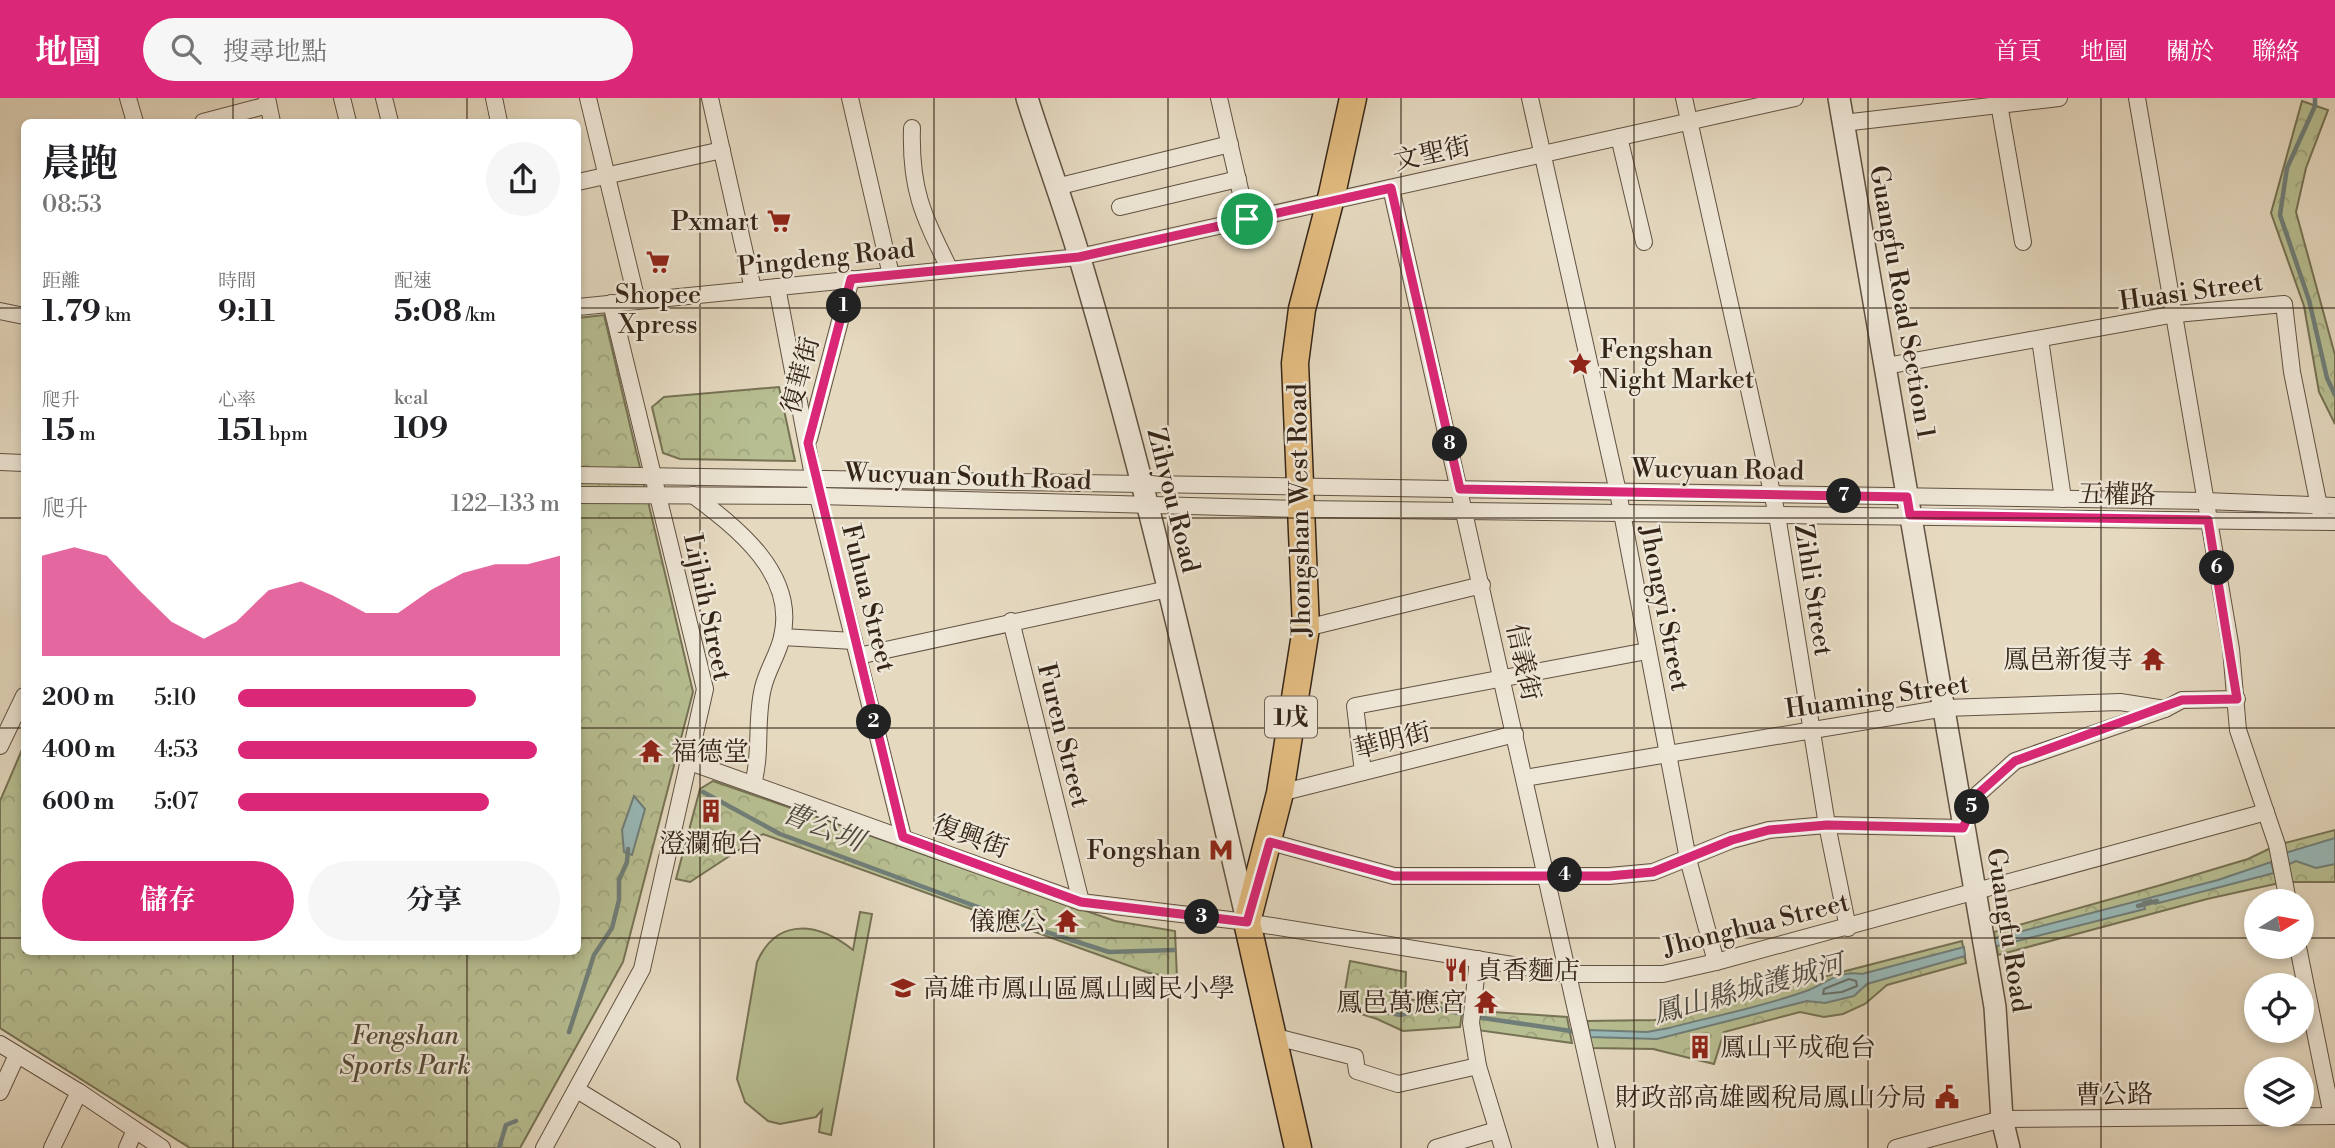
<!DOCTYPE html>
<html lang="zh-TW">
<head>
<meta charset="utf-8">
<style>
	body { margin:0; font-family:"Libre Bodoni","Noto Serif TC",serif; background:#f6f6f6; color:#202124; height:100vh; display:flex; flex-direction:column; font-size:26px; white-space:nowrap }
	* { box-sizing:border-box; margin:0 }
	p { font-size:23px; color:#757577 }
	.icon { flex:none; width:38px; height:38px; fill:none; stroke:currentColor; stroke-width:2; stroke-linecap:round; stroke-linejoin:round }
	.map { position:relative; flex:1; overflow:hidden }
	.drawer { position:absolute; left:21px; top:21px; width:560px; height:836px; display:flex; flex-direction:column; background:#fff; border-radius:10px; box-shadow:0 4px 10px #0003 }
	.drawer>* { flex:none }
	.needle { width:46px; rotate:79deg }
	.fabs { position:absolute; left:2244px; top:791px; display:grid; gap:14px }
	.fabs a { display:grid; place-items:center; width:70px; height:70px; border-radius:50%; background:#fff; box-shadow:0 4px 10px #0003; font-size:35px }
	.pin { position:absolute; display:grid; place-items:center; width:60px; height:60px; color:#fff; margin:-30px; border:4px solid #fff; border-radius:50%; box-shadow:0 2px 7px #0007 }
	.km { position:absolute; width:35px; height:35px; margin:-18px; border-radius:50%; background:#222; color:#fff; font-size:19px; line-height:35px; text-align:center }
	.round { display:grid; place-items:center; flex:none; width:74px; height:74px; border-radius:37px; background:#f6f6f6 }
	.overview { display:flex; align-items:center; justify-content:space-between; height:119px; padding:0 21px }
	h1 { font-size:38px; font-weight:700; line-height:52px }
	.figures { display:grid; grid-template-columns:repeat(3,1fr); gap:10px; height:119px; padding:7px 21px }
	.figures div { display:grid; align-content:center }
	.figures b { font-size:30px; font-weight:700 }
	.figures small { font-size:19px; font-weight:400 }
	.figures p { font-size:19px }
	.chart { height:196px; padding:14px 21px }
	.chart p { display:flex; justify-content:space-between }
	.chart svg { width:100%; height:126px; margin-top:7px; fill:#db2777; opacity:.7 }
	.button { display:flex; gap:14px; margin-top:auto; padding:14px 21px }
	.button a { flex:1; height:80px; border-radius:42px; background:#db2777; color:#fff; font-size:28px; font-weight:700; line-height:80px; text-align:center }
	.button a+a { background:#f6f6f6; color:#202124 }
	ul { padding:0 21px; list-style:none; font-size:23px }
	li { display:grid; grid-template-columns:112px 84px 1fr; align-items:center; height:52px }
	li i { height:18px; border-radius:9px; background:#db2777 }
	header { display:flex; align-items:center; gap:42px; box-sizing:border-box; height:98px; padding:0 35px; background:#db2777; color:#fff }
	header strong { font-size:33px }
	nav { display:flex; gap:38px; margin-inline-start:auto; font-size:24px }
	.search { width:490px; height:63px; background:#f6f6f6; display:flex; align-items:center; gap:18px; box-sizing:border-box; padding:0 24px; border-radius:38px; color:#757577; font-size:26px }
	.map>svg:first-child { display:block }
</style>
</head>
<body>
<header>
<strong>地圖</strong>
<div class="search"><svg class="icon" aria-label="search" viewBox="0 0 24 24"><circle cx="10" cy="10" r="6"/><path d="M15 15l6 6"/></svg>搜尋地點</div>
<nav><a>首頁</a><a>地圖</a><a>關於</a><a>聯絡</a></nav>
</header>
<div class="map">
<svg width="2335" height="1050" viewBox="0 0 2335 1050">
	<defs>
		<pattern id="park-crowns" width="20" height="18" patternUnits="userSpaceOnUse" patternTransform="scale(1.75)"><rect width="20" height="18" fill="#b7be91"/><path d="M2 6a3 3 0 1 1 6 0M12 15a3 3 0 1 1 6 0" fill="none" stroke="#9ea37c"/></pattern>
	</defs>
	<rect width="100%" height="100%" fill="#e5d9c0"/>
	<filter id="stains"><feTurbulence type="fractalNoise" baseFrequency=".00286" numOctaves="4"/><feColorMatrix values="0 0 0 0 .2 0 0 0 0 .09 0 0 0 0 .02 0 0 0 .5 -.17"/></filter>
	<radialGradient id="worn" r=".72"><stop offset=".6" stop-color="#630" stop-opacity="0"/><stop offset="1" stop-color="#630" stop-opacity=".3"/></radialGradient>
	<path fill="#b7be91" stroke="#767254" stroke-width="2" d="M860 814 872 816 831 1037 819 1034 822 1012 816 1019 780 1026 768 1023 745 1004 737 981 757 864C778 817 820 826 853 852Z"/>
	<g fill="url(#park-crowns)" stroke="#767254" stroke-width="2">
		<polygon points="2302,3 2328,12 2306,70 2296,114 2335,257 2335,326 2319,294 2304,208 2271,115"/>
		<polygon points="604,217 693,594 623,864 520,1050 190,1050 0,930 0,703 24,647 24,854 578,854 578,220"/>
		<polygon points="779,289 795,363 680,361 663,355 652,309 664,299"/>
		<polygon points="713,683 1115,823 1175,833 1177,880 1149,875 763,736 690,784 676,781 700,691"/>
		<polygon points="2335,732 2335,784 2284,784 2207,801 1998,857 1994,834 2161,787 2248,761 2277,747"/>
		<polygon points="1962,843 1966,865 1887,887 1865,906 1843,916 1824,919 1800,914 1724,934 1714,966 1653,951 1592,950 1587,923 1655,922"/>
		<polygon points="1350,863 1406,874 1405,901 1463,907 1460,929 1403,933 1377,921 1342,910"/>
		<polygon points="1478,913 1567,919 1572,945 1477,932"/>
	</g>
	<g fill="#98b9b9" stroke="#707e79" stroke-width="2">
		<polygon points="634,698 645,711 632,757 624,754 622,732"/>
		<polygon points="2335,740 2335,766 2316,770 2296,763 2285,768 2282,756"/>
		<polygon points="2271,764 2274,775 2155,806 2151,802 2143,804 2145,811 1993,849 1992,841 2218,782"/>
		<path d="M1964 849 1965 858 1867 886 1854 898 1825 905 1807 903 1657 941 1590 939 1589 932 1647 934 1669 930C1714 918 1762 909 1806 893 1827 885 1838 872 1862 876Z"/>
	</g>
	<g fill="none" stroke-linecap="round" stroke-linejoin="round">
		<polygon stroke="#666f68" stroke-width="2" points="1849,881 1856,883 1857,888 1842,894 1823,896 1824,891"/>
		<g stroke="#707e79" stroke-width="4.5">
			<polyline points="2315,0 2315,8 2287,70 2280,117 2309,202 2327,280 2335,297"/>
			<polyline points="703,694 780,736 1043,833 1109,854 1174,852"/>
			<polyline points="2138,808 2157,803"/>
			<polyline points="1380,913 1400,917 1436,910 1467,917"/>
			<polyline points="1476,919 1578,934"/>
			<polyline points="569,934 594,857 612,830 619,802 619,782 627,764 628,751"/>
			<polyline points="499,1050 506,1027 516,1023"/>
		</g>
		<g stroke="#615242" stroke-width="18">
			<g id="minor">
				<polyline points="128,0 135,24"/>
				<polyline points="267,0 272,24"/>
				<polyline points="342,0 348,24"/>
				<polyline points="384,0 390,24"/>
				<polyline points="494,0 499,24"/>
				<polyline points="588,0 637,203"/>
				<polyline points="710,0 753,191"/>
				<polyline points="850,0 891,177"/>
				<polyline points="1219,0 1247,122"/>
				<polyline points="1530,0 1618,394 1688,761 1716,864"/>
				<polyline points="1684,0 1777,417 1827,727 1848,830"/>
				<polyline points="1998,0 2023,144"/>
				<polyline points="2137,0 2231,551 2238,632 2277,747 2288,803"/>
				<polyline points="203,24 268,7"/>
				<polyline points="1843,25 2059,0"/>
				<path d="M912 30C910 92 923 117 950 172"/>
				<polyline points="1619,39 1644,144"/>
				<polyline points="578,84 722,52"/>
				<polyline points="1056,89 1230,46"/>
				<polyline points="1391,90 1607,1050"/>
				<polyline points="1120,109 1238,81"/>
				<polyline points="777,189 814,383 903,739"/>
				<polyline points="578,209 1079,159 1795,0"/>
				<polyline points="0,213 24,218"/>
				<polyline points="2040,241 2063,401"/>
				<polyline points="1886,268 2176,216 2284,206 2292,274 2320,413"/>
				<polyline points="809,341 851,181"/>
				<polyline points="0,364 24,365"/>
				<polyline points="578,377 2205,403 2335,408"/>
				<polyline points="578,397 819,398 1300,411 2335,424"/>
				<path d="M693 397C737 430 797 476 782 539 778 557 767 572 763 590 755 622 762 654 753 686"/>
				<polyline points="1011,523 1081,804"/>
				<polyline points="1306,530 1482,487"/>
				<polyline points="782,539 854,543"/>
				<polyline points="858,558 1168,491"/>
				<polyline points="0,648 24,598"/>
				<polyline points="687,663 1081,804 1247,824 1568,876 1663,876 1716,864 2266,714"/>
				<polyline points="1363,674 1355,608 1647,553"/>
				<polyline points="1524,680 1945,610 2120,604 2165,611 2182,602 2237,601"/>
				<polyline points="1280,695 1515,636"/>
				<polyline points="1270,744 1394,778 1609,778 1653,774 1732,742 1769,732 1827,727 1963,730 1978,696 2015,663 2165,611"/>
				<polyline points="2298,849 2332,1018"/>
				<polyline points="1478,861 1471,925 1478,968 1503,1050"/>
				<polyline points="1272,938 1355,959 1357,973 1398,986 1478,968"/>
				<polyline points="0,946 79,994 162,1050"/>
				<polyline points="577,992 672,1050"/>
				<polyline points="0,994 17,957"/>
				<polyline points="52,1050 79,994"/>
				<polyline points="127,1050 135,1032"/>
				<polyline points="544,1050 642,871 705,591 611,205"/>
				<polyline points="1436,1050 1497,1032"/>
				<polyline points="1896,1050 2002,1021 2335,1018"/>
			</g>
		</g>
		<g stroke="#615242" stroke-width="24">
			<g id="tertiary">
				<path d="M1027 0C1044 54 1064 107 1080 161 1145 379 1195 601 1247 822"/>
				<polyline points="1839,0 1995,909 2002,1021 2009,1050"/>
			</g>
		</g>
		<g stroke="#352518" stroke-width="29">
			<polyline id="primary" points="1298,1050 1247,824 1280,695 1306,530 1295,265 1302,211 1332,96 1353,0"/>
		</g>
		<use href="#minor" stroke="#eee6d6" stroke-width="16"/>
		<use href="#tertiary" stroke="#eee6d6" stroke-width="21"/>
		<use href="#primary" stroke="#e2bc80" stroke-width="26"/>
	</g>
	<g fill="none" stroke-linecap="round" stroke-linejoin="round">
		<g stroke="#fff" stroke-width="14">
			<polygon id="route" points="1391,90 1460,391 1907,399 1910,417 2208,422 2237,601 2182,602 2015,663 1978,696 1963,730 1827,727 1769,732 1732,742 1653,774 1609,778 1394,778 1270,744 1247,824 1081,804 903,739 808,345 851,181 1079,159"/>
		</g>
		<use href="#route" stroke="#db2777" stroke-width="9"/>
	</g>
	<path fill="none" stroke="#352518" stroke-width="2" stroke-opacity="0.55" d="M233 0V24M467 0V24M700 0V1050M934 0V1050M1168 0V1050M1401 0V1050M1634 0V1050M1868 0V1050M2101 0V1050M0 210H24M578 210H2335M0 420H24M578 420H2335M0 630H24M578 630H2335M0 840H24M578 840H2256M2301 840H2335M233 854V1050M467 854V1050"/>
	<defs>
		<g id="supermarket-bare" transform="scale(1.89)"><path d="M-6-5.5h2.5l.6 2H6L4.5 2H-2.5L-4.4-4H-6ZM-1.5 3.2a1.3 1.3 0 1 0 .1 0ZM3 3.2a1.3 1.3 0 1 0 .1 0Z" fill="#8f2418" stroke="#eee6d6" stroke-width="2.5" paint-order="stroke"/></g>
		<g id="sight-bare" transform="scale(1.89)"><path d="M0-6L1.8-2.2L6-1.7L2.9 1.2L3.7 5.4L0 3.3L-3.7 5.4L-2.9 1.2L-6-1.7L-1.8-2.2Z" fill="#8f2418" stroke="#eee6d6" stroke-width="2.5" paint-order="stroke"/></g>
		<g id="temple-bare" transform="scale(1.89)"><path d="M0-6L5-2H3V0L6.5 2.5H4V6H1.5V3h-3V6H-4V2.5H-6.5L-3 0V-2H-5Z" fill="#8f2418" stroke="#eee6d6" stroke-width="2.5" paint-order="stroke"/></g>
		<g id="building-bare" transform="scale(1.89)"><path d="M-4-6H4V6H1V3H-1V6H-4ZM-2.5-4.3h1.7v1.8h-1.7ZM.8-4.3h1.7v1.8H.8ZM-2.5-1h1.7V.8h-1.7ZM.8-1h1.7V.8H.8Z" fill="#8f2418" stroke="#eee6d6" stroke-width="2.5" paint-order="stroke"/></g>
		<g id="metro-bare" transform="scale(1.89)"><path d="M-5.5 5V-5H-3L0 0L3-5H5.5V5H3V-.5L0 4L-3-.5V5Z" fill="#8f2418" stroke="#eee6d6" stroke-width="2.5" paint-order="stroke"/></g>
		<g id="restaurant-bare" transform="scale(1.89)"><path d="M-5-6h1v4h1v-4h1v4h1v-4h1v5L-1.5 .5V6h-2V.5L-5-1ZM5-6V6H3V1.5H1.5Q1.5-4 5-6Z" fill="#8f2418" stroke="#eee6d6" stroke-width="2.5" paint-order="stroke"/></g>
		<g id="school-bare" transform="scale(1.89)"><path d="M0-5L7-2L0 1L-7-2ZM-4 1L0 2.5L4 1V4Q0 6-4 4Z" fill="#8f2418" stroke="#eee6d6" stroke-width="2.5" paint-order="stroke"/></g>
		<g id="civic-bare" transform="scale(1.89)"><path d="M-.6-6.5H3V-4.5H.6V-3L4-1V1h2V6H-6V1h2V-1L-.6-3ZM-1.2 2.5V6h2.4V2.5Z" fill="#8f2418" stroke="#eee6d6" stroke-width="2.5" paint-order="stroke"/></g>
	</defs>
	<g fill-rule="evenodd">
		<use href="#supermarket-bare" x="779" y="123"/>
		<use href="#supermarket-bare" x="658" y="164"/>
		<use href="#sight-bare" x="1580" y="266"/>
		<use href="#temple-bare" x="2153" y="561"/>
		<use href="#temple-bare" x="651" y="653"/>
		<use href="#building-bare" x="711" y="713"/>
		<use href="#metro-bare" x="1221" y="752"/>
		<use href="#temple-bare" x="1067" y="823"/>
		<use href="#restaurant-bare" x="1456" y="872"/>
		<use href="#school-bare" x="903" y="890"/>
		<use href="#temple-bare" x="1486" y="904"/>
		<use href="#building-bare" x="1700" y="949"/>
		<use href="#civic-bare" x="1947" y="999"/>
	</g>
	<g text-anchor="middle" stroke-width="5" stroke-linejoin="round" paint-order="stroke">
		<rect fill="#eee6d6" stroke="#6c5f51" stroke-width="2" x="1265" y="598.5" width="52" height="41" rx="5"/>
		<g font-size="24" font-weight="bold" fill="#352518">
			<text x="1291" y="627">1戊</text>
		</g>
		<g font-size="26" fill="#352518" stroke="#eee6d6">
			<text transform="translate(1432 55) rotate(-12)" y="9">文聖街</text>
			<text transform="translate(826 159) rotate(-6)" y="9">Pingdeng Road</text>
			<text transform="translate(2191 193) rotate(-8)" y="9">Huasi Street</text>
			<text transform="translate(1903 204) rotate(80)" y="9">Guangfu Road Section 1</text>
			<text transform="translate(800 277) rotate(-75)" y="9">復華街</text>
			<text transform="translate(1718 371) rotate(1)" y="9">Wucyuan Road</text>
			<text transform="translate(968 378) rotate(2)" y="9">Wucyuan South Road</text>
			<text transform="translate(2117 396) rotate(1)" y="9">五權路</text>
			<text transform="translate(1174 402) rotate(76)" y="9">Zihyou Road</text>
			<text transform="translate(1299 412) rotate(-91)" y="9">Jhongshan West Road</text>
			<text transform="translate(1814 492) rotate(81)" y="9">Zihli Street</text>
			<text transform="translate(869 500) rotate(76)" y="9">Fuhua Street</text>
			<text transform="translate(708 509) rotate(78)" y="9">Lijhih Street</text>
			<text transform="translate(1665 510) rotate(79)" y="9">Jhongyi Street</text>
			<text transform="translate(1524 564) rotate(78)" y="9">信義街</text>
			<text transform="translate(1877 598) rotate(-8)" y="9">Huaming Street</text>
			<text transform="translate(1064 637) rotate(76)" y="9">Furen Street</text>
			<text transform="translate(1392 642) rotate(-14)" y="9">華明街</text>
			<text transform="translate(971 738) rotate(20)" y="9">復興街</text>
			<text transform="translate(1756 826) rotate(-14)" y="9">Jhonghua Street</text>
			<text transform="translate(2009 832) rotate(81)" y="9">Guangfu Road</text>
			<text transform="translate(2114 996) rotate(-1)" y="9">曹公路</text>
		</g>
		<g font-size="26" fill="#352518" stroke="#eee6d6" text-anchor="end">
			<text x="759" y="132">Pxmart</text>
			<text x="658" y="205" text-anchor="middle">Shopee<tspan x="658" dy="30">Xpress</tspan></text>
			<text x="1600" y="260" text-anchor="start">Fengshan<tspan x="1600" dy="30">Night Market</tspan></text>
			<text x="2133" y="570">鳳邑新復寺</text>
			<text x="671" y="662" text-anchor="start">福德堂</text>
			<text x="711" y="754" text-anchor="middle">澄瀾砲台</text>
			<text x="1201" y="761">Fongshan</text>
			<text x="1047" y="832">儀應公</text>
			<text x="1476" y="881" text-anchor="start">貞香麵店</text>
			<text x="923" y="899" text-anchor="start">高雄市鳳山區鳳山國民小學</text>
			<text x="1466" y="913">鳳邑萬應宮</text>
			<text x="1720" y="958" text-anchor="start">鳳山平成砲台</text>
			<text x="1927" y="1008">財政部高雄國稅局鳳山分局</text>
		</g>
		<g font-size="26" font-style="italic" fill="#564b36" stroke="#eee6d6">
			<text x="405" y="946">Fengshan<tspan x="405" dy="30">Sports Park</tspan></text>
		</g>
		<g font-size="28" font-style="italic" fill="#4e4a40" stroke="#eee6d6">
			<text transform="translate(823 728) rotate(22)" y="10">曹公圳</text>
			<text transform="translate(1748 890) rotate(-15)" y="10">鳳山縣城護城河</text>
		</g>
	</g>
	<rect width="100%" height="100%" filter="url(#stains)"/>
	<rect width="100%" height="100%" fill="url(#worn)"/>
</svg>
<div class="fabs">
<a><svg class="needle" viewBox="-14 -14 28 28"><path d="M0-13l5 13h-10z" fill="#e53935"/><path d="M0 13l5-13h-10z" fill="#757577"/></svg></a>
<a><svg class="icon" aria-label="locate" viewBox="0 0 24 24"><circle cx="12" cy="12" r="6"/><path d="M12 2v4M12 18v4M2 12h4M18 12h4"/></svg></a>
<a><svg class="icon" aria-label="layers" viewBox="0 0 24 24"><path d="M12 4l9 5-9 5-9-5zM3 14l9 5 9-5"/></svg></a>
</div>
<div class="pin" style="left:1247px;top:121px;background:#1e9e55"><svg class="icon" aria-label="arrive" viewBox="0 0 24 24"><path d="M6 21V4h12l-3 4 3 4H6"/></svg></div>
<b class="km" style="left:844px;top:208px">1</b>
<b class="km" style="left:874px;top:624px">2</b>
<b class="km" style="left:1202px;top:819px">3</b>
<b class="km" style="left:1565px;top:777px">4</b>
<b class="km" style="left:1972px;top:709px">5</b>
<b class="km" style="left:2217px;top:470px">6</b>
<b class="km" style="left:1844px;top:398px">7</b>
<b class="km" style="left:1450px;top:346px">8</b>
<section class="drawer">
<div class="overview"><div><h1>晨跑</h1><p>08:53</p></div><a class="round"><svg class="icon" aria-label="share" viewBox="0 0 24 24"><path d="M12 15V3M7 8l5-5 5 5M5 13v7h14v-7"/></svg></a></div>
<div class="figures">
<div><p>距離</p><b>1.79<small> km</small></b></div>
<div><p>時間</p><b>9:11</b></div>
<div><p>配速</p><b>5:08<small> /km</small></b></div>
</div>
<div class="figures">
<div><p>爬升</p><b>15<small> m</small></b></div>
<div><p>心率</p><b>151<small> bpm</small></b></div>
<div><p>kcal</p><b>109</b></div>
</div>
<div class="chart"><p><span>爬升</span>122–133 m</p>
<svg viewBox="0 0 160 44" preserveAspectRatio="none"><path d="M0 44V9L10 6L20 9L30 21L40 32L50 38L60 32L70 21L80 18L90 23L100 29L110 29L120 21L130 15L140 12L150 12L160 9V44z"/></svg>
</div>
<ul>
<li><b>200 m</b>5:10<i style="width:74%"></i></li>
<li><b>400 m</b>4:53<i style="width:93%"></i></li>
<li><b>600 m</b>5:07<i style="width:78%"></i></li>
</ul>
<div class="button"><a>儲存</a><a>分享</a></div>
</section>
</div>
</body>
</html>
